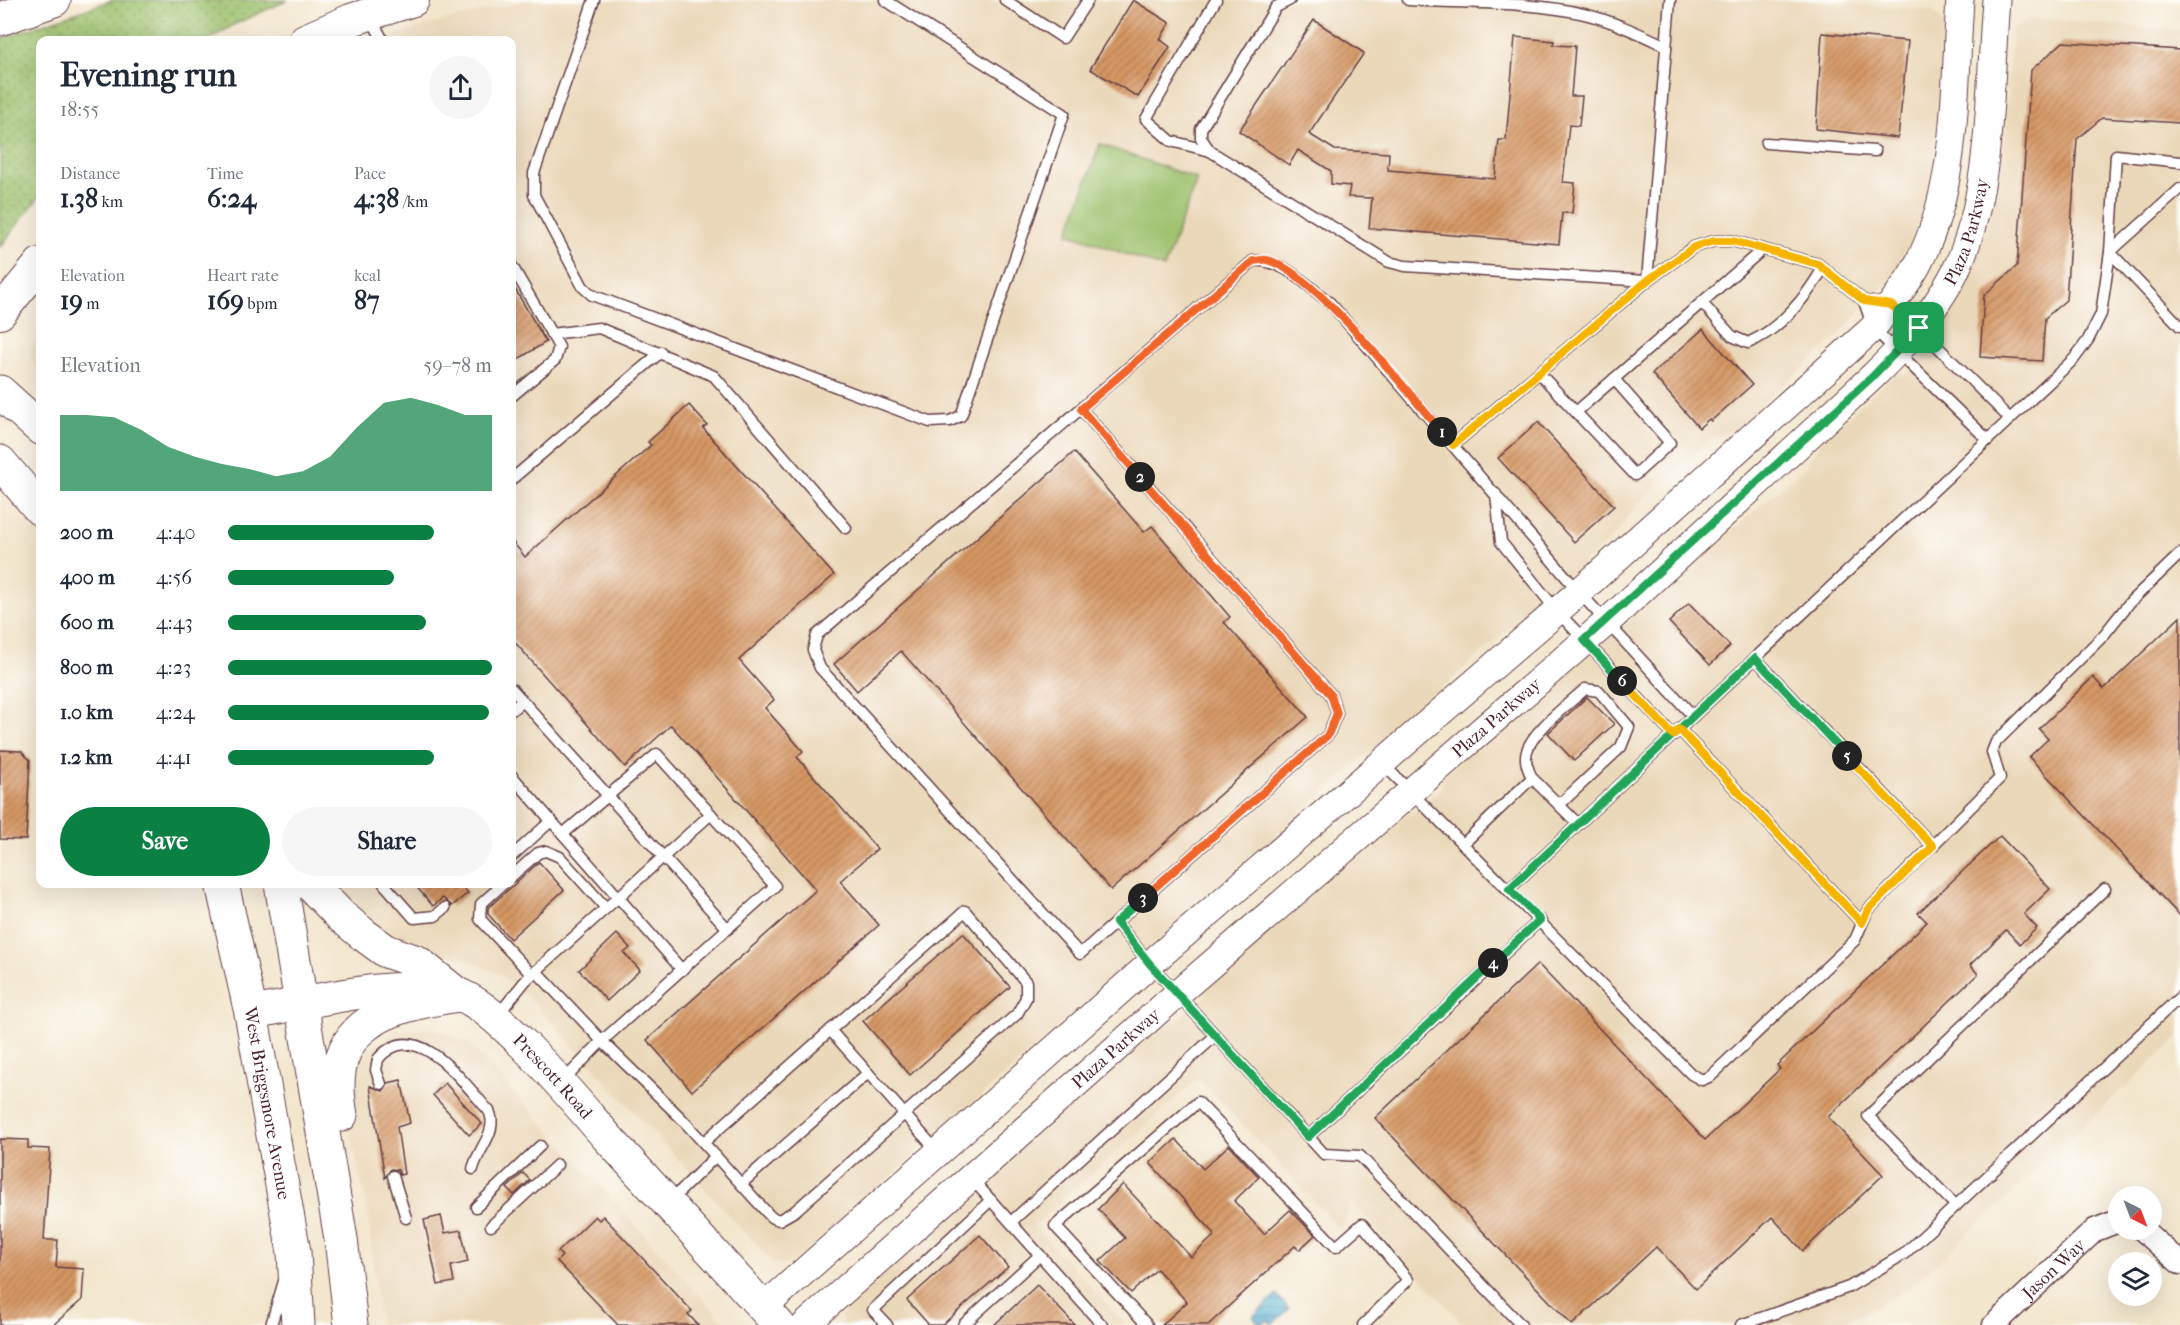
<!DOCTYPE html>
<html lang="en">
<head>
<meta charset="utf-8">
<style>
	body { margin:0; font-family:"IM FELL French Canon",serif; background:#f6f6f7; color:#1f2937; height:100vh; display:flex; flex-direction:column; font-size:22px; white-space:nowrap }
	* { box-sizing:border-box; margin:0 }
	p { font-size:20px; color:#747a83 }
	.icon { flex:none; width:33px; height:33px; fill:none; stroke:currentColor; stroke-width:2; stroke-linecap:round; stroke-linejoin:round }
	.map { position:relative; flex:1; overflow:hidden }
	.drawer { position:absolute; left:36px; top:36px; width:480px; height:852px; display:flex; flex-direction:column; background:#fff; border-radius:12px; box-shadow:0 6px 24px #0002 }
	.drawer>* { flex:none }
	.needle { width:39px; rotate:138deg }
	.tools { position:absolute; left:2108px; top:1186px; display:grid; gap:12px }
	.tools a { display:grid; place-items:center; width:54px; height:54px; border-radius:50%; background:#fff; box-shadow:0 6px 24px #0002; font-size:30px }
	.pin { position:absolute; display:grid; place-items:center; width:51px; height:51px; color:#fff; margin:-26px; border-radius:12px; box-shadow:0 3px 9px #0006 }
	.km { position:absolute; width:30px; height:30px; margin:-15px; border-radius:50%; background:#222; color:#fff; font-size:16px; line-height:30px; text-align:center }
	.round { display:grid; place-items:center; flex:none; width:63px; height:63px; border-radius:32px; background:#f6f6f7 }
	.overview { display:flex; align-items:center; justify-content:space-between; height:102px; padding:0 24px }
	h1 { font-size:33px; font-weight:700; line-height:45px }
	.stats { display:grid; grid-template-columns:repeat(3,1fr); gap:9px; height:102px; padding:6px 24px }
	.stats div { display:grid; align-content:center }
	.stats b { font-size:26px; font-weight:700 }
	.stats small { font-size:16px; font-weight:400 }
	.stats p { font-size:16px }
	.chart { height:168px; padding:12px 24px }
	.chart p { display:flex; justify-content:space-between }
	.chart svg { width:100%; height:108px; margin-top:6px; fill:#0b8043; opacity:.7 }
	.button { display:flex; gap:12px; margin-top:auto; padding:12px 24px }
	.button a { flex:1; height:69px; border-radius:36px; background:#0b8043; color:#fff; font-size:24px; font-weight:700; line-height:69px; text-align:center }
	.button a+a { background:#f6f6f7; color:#1f2937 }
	ul { padding:0 24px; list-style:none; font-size:20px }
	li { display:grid; grid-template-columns:96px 72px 1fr; align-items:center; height:45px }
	li i { height:15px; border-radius:8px; background:#0b8043 }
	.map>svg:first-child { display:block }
</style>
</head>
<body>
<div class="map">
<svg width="2180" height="1325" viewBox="0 0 2180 1325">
	<defs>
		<pattern id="grass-dots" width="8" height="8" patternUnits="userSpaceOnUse" patternTransform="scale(1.5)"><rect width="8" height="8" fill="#9bc06a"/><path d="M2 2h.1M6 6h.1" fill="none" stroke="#809b57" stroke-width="1.8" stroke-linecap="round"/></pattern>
		<pattern id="water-rules" width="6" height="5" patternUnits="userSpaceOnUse" patternTransform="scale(1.5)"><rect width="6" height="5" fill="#53afd1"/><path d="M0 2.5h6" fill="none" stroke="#478eaa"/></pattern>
		<pattern id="building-hatch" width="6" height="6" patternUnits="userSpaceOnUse" patternTransform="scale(1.5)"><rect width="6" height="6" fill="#d69764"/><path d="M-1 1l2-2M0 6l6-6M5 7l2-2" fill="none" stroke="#b07b53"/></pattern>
	</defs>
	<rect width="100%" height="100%" fill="#fdfcf7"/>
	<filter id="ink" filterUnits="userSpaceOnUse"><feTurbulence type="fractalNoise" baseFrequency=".0167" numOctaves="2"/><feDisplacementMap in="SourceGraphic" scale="12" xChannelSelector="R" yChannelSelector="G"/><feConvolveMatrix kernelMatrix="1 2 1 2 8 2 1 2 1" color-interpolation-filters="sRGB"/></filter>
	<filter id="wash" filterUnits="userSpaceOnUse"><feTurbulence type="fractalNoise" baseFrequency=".008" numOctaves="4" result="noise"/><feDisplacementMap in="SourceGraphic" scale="24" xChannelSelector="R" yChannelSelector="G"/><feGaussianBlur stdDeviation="1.35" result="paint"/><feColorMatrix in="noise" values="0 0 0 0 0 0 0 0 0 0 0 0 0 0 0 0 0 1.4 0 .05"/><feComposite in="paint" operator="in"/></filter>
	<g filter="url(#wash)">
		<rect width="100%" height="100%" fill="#f2e6cc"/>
		<g fill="#ebd8ba">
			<polygon points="527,0 1790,0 1932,10 1944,23 1934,158 1927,199 1909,246 1892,275 1837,337 1737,428 1710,439 1634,507 1616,534 795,1261 783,1265 772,1262 533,1002 501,975 465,959 408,944 393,936 350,903 334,884 512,884 512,40 381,40 424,26"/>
			<polygon points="2028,18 2180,30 2180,1036 1911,1287 1859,1316 1833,1325 1464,1325 1352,1203 1341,1230 1198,1078 1034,1226 1126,1325 843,1325 842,1316 848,1304 958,1205 966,1204 990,1182 991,1174 1158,1025 1173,1023 1205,996 1206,985 1397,815 1410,815 1441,789 1443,775 1631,619 1631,609 1708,542 1739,524 1807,465 1821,441 1895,374 1906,375 1946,331 1943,319 1958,297 1973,265 1993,210 1999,184 2012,29"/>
			<polygon points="40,327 40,376 32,362 30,350 34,337"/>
			<polygon points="436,1029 468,1042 727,1325 380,1325 367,1208 345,1106 364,1051 397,1030"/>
		</g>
		<polygon fill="url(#grass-dots)" stroke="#72704a" stroke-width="1.5" points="113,0 288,0 233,25 209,40 40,40 40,196 0,247 0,39"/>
		<polygon fill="#9bc06a" stroke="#72704a" stroke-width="1.5" points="1100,144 1197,179 1164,268 1068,233"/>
		<polygon fill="url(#water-rules)" stroke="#4e677e" stroke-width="1.5" points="1277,1295 1289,1309 1272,1324 1268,1320 1260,1325 1253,1316"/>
		<g id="blocks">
			<g fill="url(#building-hatch)">
				<polygon points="1133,0 1170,23 1160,39 1170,47 1138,97 1090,69"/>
				<polygon points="1314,20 1364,53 1309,134 1335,150 1389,153 1388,170 1495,179 1499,140 1506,140 1515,37 1554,41 1553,45 1575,46 1571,96 1582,96 1579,126 1569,125 1563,182 1575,183 1572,213 1562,213 1559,244 1369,228 1372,198 1348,197 1350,186 1331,184 1331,171 1298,150 1289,165 1239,131"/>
				<polygon points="1822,33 1908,41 1898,138 1816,129"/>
				<polygon points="2063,42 2180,50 2180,123 2102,118 2077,139 2066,300 2045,318 2042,361 1980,357 1984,295 2017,266 2031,70"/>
				<polygon points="512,284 546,342 512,363"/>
				<polygon points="1703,329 1752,385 1711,421 1709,419 1699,428 1652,374"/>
				<polygon points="689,405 707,425 703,428 834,575 739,660 774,700 765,708 803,751 797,757 877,849 840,881 879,925 692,1091 647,1040 816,890 671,725 625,767 512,639 512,541 525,557 651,445 648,442"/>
				<polygon points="1538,422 1614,506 1574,542 1498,458"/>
				<polygon points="1074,452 1144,532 1152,526 1230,617 1224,622 1308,717 1111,890 901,651 857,691 834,664"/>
				<polygon points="1689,603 1730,646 1710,665 1669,622"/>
				<polygon points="2180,617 2180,916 2029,757 2048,739 2039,729 2093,677 2104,689"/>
				<polygon points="1587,697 1614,724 1574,761 1548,733"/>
				<polygon points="0,750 21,751 30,760 26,840 0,839"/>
				<polygon points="2000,836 2050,889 2024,914 2037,928 2020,944 2006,930 1970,965 1978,974 1828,1117 1883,1175 1803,1251 1772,1217 1696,1289 1656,1247 1572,1325 1375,1118 1538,964 1705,1140 1780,1069 1777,1065 1927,922 1918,913"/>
				<polygon points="539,862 564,890 510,939 488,914 488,908"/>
				<polygon points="414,884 460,884 468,893 452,906 443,898 433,906"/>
				<polygon points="963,933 1010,987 910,1075 863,1021"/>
				<polygon points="617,934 630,948 624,953 640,970 607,1001 579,970"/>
				<polygon points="401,1080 410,1123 397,1127 404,1174 400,1175 398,1170 391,1169 385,1178 370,1086 383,1091 388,1083"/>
				<polygon points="445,1083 482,1124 469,1135 433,1095"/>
				<polygon points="0,1139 28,1140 28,1148 50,1149 44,1240 58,1240 56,1267 84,1269 82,1300 53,1325 0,1325"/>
				<polygon points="1176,1139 1203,1169 1229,1145 1259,1177 1234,1201 1264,1234 1290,1210 1315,1235 1299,1250 1295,1246 1208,1325 1162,1325 1187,1302 1157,1269 1131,1293 1100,1261 1125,1238 1098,1209 1123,1184 1191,1257 1214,1236 1214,1233 1150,1163"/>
				<polygon points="523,1173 530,1180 514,1195 507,1188"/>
				<polygon points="441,1216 445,1233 461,1230 468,1262 451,1266 454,1282 438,1285 424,1220"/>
				<polygon points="595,1216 599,1220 603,1216 692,1311 688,1314 698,1325 618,1325 557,1261 562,1256 558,1252"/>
				<polygon points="980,1235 1008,1267 942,1325 929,1325 907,1300"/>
				<polygon points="1037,1285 1075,1325 994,1325"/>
			</g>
		</g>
	</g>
	<g filter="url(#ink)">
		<use href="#blocks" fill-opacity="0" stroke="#633d43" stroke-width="1.5"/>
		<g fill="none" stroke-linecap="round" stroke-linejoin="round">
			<g stroke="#633d43" stroke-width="13">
				<g id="service">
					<polyline points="594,0 534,173 534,195 583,287 592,295 930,422 950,421 961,416 1064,114 885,0"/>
					<polyline points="1005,0 1063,38 1088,0"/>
					<polyline points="1216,0 1146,119 1171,141 1210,151 1389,262 1405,266 1647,281 1670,0"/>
					<path d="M1408 0C1466 4 1528 1 1584 14 1613 21 1640 34 1666 46"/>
					<polyline points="370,17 383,40"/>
					<polyline points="1766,143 1875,151"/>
					<polyline points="1210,151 1201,138 1201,129 1276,7 1290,0"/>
					<polyline points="2180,189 2110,252 2180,326"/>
					<polyline points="512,266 559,347 555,360 512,396"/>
					<polyline points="1864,301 1873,328 1988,440"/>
					<path d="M1702 303 1732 336 1748 343C1779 330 1807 297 1823 268"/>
					<polyline points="551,334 599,328 714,376 846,528"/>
					<polyline points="1539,373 1635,475 1670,443 1614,379"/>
					<path d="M1081 409 1331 695 1337 713 1328 735 1080 954 820 668 813 650 817 635 1253 261C1282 258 1308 286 1330 303L1579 592 1693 716"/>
					<polyline points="1576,412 1763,249"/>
					<polyline points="1453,445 1647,281 1694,247 1714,241 1733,241 1818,264 1864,301 1891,305 1919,328 2010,419"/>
					<polyline points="512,479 661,352"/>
					<polyline points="1496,494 1501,542 1557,611 1673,735"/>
					<polyline points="1755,658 1933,846"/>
					<polyline points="512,689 728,929"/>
					<polyline points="512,710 522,701"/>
					<polyline points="1679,729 1862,923"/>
					<polyline points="1383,764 1691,1074 1702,1080 1711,1076 1855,940 1868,910 2000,778 1992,752 1996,742 2103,636 2130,602 2180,554"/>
					<polyline points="512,776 682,970"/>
					<path d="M1532 778C1528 769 1524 761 1527 751 1532 731 1570 703 1585 689L1599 691 1629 727 1621 747 1559 805"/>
					<polyline points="1463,844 1532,778 1578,824"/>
					<polyline points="512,856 551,821"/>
					<polyline points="512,876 538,853 546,851 560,857 605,907"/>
					<polyline points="384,884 414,918 435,916 445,908"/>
					<polyline points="503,884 481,904 480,919 532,975"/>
					<polyline points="1509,889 2074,359 2088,340 2101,314 2110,252 2116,155 2180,162"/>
					<polyline points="1116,922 1150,964 1324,1154 1360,1156 1521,1325"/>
					<polyline points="536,971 602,1041 681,1118 771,1217 779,1220 795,1211 1017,1014 1026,998 1026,982 965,911 704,1142"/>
					<polyline points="498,1015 526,980 711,814"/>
					<polyline points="830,1030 937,1151"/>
					<polyline points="562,1082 602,1041 775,886 657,754 563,834"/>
					<path d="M381 1084 376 1070 378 1059C417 1014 464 1084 489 1111 499 1131 478 1148 473 1169"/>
					<polyline points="1308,1137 1540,920"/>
					<polyline points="393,1176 406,1218"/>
					<polyline points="972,1179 1102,1325"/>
					<polyline points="741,1184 868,1073"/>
					<polyline points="669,1202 716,1156"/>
					<polyline points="1956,1206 1868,1116 2105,889"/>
					<polyline points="476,1207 540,1146"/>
					<polyline points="1011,1222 1215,1036"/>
					<polyline points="491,1226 557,1165"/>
					<polyline points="271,1325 284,1281"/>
					<polyline points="887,1325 873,1310 991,1200"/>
					<polyline points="963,1325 1040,1255"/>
					<polyline points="1147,1325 1055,1226 1198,1102 1336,1247 1362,1224 1408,1280 1363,1325"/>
					<polyline points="1741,1325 1849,1287 1904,1254 2180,997"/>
				</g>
			</g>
			<g stroke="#633d43" stroke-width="25">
				<g id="minor">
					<polyline points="2143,1230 2180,1263"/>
					<path id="s1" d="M1994 1325 2095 1230 2118 1221"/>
				</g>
			</g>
			<g stroke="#633d43" stroke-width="29">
				<g id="tertiary">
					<path d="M763 1308 1150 964 1579 592 1873 328C1889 307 1905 288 1918 264 1959 185 1954 87 1960 0"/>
					<path id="s2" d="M805 1325 1177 994 1607 622 1872 377C1904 346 1933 314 1954 274 1993 196 1989 86 1996 0"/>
				</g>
			</g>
			<g stroke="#633d43" stroke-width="34">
				<g id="secondary">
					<polyline points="305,40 351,20 413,0"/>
					<polyline points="0,313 40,264"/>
					<path id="s3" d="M251 1013C312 1002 397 978 457 994 497 1005 577 1103 607 1137 664 1200 722 1262 779 1325"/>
				</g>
			</g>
			<g stroke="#633d43" stroke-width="35">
				<g id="primary">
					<polyline points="0,392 40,428"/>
					<polyline points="0,462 40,509"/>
					<path id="s4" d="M222 884 251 1013 294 1252 298 1325"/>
					<polyline points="281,884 341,1239 351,1325"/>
					<polyline points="310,884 341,916 364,935 386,951 417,962 458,995"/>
					<path d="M341 1115C324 1024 383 1007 458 995"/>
				</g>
			</g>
			<g stroke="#633d43" stroke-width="35">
				<polyline id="motorway" points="0,19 54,0"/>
			</g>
			<use href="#service" stroke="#fff" stroke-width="10"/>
			<use href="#minor" stroke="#fff" stroke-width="22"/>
			<use href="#tertiary" stroke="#fff" stroke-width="27"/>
			<use href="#secondary" stroke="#fff" stroke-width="32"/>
			<use href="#primary" stroke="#fff" stroke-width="33"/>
			<use href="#motorway" stroke="#fff" stroke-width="33"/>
		</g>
	</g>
	<g fill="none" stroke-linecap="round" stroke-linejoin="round" filter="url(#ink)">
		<g stroke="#fff" stroke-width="12">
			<polyline id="split-1" points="1442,432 1453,445 1647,281 1694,247 1714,241 1733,241 1818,264 1864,301 1891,305 1919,328"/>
		</g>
		<g stroke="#fff" stroke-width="12">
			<path id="split-2" d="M1140 477 1081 409 1253 261C1257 261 1263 259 1267 260 1314 271 1408 393 1442 432"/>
		</g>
		<g stroke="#fff" stroke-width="12">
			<polyline id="split-3" points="1140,477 1331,695 1337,713 1328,735 1143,898"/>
		</g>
		<g stroke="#fff" stroke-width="12">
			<polyline id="split-4" points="1143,898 1116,922 1150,964 1308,1137 1493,963"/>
		</g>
		<g stroke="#fff" stroke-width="12">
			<polyline id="split-5" points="1493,963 1540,920 1509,889 1755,658 1847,756"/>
		</g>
		<g stroke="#fff" stroke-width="12">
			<polyline id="split-6" points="1622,681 1673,735 1679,729 1862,923 1868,910 1933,846 1847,756"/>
		</g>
		<g stroke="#fff" stroke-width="12">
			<polyline id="split-7" points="1622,681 1584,640 1872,377 1919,328"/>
		</g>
		<use href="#split-1" stroke="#f5b400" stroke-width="8"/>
		<use href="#split-2" stroke="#f0652b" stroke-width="8"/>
		<use href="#split-3" stroke="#f0652b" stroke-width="8"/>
		<use href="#split-4" stroke="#22a559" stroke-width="8"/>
		<use href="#split-5" stroke="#22a559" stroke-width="8"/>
		<use href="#split-6" stroke="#f5b400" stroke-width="8"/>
		<use href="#split-7" stroke="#22a559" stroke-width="8"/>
	</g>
	<g text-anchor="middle" stroke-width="5" stroke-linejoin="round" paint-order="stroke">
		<g font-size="18" fill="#4a1f2b" stroke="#fdfcf7">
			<text dy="6" stroke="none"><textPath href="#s2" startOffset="1604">Plaza Parkway</textPath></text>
			<text dy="6" stroke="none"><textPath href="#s2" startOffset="920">Plaza Parkway</textPath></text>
			<text dy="6" stroke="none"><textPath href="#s2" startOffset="416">Plaza Parkway</textPath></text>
			<text dy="6" stroke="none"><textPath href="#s3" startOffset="336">Prescott Road</textPath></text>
			<text dy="6" stroke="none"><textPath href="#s4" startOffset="224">West Briggsmore Avenue</textPath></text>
			<text dy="6" stroke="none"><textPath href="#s1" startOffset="82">Jason Way</textPath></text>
		</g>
	</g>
</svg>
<div class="tools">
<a><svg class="needle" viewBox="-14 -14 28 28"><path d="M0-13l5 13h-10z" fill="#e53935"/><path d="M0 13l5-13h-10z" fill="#747a83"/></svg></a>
<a><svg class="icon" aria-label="layers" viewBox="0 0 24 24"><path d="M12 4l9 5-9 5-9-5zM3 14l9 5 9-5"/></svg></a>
</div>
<div class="pin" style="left:1919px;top:328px;background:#1e9e55"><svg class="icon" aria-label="arrive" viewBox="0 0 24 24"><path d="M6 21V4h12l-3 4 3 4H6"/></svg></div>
<b class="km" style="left:1442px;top:432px">1</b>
<b class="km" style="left:1140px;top:477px">2</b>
<b class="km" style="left:1143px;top:898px">3</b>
<b class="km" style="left:1493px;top:963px">4</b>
<b class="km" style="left:1847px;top:756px">5</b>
<b class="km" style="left:1622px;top:681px">6</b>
<section class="drawer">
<div class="overview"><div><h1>Evening run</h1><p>18:55</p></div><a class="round"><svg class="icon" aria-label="share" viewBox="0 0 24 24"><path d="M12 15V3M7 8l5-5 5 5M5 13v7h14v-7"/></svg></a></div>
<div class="stats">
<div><p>Distance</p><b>1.38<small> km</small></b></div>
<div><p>Time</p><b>6:24</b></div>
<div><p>Pace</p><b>4:38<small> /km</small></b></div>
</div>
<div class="stats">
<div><p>Elevation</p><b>19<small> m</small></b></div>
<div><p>Heart rate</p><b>169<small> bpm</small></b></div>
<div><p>kcal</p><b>87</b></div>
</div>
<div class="chart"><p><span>Elevation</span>59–78 m</p>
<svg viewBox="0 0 160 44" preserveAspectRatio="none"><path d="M0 44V13L10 13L20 14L30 19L40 26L50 30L60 33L70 35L80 38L90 36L100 30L110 18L120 8L130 6L140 9L150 13L160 13V44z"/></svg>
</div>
<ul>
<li><b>200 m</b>4:40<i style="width:78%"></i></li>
<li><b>400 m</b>4:56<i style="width:63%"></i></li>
<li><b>600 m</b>4:43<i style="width:75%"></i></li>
<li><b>800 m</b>4:23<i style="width:100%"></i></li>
<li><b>1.0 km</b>4:24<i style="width:99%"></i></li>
<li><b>1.2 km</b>4:41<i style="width:78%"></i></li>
</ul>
<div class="button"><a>Save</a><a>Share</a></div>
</section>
</div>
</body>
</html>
